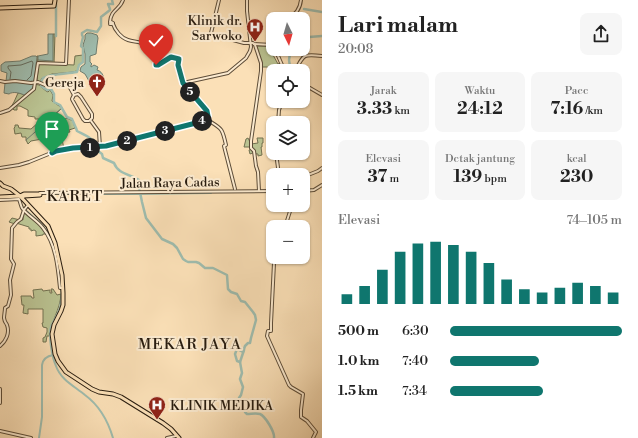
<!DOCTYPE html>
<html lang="id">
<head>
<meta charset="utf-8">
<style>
	body { margin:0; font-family:"Libre Bodoni",serif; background:#f6f6f6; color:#222; height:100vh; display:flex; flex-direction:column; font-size:15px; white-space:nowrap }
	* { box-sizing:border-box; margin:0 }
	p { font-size:13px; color:#767676 }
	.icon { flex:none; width:22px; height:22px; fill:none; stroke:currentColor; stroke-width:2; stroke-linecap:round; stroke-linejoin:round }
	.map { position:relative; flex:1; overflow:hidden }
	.drawer { display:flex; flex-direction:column; background:#fff; width:316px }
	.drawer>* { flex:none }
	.needle { width:26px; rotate:175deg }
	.fabs { position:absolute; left:266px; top:12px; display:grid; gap:8px }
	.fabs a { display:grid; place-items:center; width:44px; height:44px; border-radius:8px; background:#fff; box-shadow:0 1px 3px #0004; font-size:20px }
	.pin { position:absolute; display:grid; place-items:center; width:34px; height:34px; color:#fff; margin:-41px -17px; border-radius:50% 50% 50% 0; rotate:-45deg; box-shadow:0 0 4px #0007 }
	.pin .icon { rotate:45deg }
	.km { position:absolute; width:20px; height:20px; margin:-10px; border-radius:50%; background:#222; color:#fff; font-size:11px; line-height:20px; text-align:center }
	.round { display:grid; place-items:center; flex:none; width:42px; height:42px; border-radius:8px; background:#f6f6f6 }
	.headline { display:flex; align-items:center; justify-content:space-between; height:68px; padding:0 16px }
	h1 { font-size:22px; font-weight:700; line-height:30px }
	.metrics { display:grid; grid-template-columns:repeat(3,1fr); gap:6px; height:68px; padding:4px 16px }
	.metrics div { display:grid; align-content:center; border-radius:8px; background:#f6f6f6; text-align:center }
	.metrics b { font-size:17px; font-weight:700 }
	.metrics small { font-size:11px; font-weight:400 }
	.metrics p { font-size:11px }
	.chart { height:112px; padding:8px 16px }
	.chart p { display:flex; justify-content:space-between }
	.chart svg { width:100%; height:72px; margin-top:4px; stroke:#0f766e; stroke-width:6 }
	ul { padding:0 16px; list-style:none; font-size:13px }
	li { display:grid; grid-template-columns:64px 48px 1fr; align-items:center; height:30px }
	li i { height:10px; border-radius:5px; background:#0f766e }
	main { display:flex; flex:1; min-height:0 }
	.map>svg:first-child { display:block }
</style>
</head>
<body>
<main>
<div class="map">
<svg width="322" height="438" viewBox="0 0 322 438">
	<rect width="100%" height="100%" fill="#fbe0b7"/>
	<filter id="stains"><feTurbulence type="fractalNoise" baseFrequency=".005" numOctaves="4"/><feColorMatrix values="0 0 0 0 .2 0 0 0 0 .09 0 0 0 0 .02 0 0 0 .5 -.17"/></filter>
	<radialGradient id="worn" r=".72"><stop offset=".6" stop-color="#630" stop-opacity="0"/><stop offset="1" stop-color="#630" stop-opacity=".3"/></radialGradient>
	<g fill="#bac392" stroke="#717050">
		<path d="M53 34H55L54 64 74 65 75 56 83 55V62L79 65 77 71C69 73 60 73 52 74 49 75 46 77 42 78L40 82 37 81 38 71 36 70 38 58 37 56H38V60L52 53Z"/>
		<path d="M255 46H268L278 64 280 63 283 69C281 71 277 71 274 71L272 67H262Z"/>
		<polygon points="34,84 39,85 46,91 48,92 50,90 53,95 52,101 62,108 44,124 49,132 54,127 55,129 57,129 58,134 61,134 64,149 57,150 56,149 53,137 51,133 42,139 31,141 28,144 26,140 26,137 22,137 21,133 15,134 14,128 15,127 15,125 18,125 19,128 31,129 39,122 39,119 35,119 35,117 28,116 28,110 20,106 17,106 17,110 14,110 11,107 14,102 18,93 23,94"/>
		<polygon points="67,118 73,121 75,128 69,130 70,132 61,133 59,122"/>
		<polygon points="248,138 251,144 258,143 257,138 263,138 263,143 262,143 262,147 261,147 262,155 258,156 258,154 256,154 255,152 250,154 249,150 252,149 251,147 244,147 246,139"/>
		<polygon points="25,210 40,222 48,234 43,234 43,235 36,236 36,231 34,230 31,231 31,229 29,229 29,227 16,223 15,224 9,222 12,218 20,220 21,219 23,220 23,215"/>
		<path d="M42 289 43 291 50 290V293H52L51 289H53L57 295 61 294C60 311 51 320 50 336H47L46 342H43V338L45 337 47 332V328L43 327 42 323H43V309H28V314L23 313 24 305H22L21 296H31L32 298H34L33 290Z"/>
	</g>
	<g fill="#9fbdaf" stroke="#6f7d6f">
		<path d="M87 33H91L97 35 98 38 97 45 96 54 90 56V62L92 64 91 65V67L94 65 98 67 97 70C104 72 104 79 104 85L95 89 94 88 92 82 89 81 85 74 80 71 81 67 85 64V54L83 45 85 39V35Z"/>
		<polygon points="48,34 53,34 53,61 38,60 38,56 48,54"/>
		<polygon points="32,56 36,56 37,57 34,82 31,81 30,82 13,80 6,81 7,73 1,71 1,65 5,62 20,61"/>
		<path d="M14 81 33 84H34L32 90 26 96C21 93 13 91 9 94L4 93 5 83Z"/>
	</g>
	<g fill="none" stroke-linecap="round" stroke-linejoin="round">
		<polyline stroke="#646c5f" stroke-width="1" points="10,79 11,72 8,68 8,66 21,65 32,61 33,63 31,76 27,80"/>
		<g stroke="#6f7d6f" stroke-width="1">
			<polyline points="52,117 62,108"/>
			<polyline points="26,140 51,118"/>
		</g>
		<g stroke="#9fbdaf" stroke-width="2">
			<polyline points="40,194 137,194 211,193"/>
			<path d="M22 205 23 208C38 221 49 228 54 248"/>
			<path d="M58 264C61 277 63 294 60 307 58 314 54 320 51 326 48 335 52 357 56 366 61 380 74 386 85 395 100 406 108 421 113 438"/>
			<path d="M39 438 42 417V365C43 359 47 356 53 355"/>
		</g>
		<g stroke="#9fbdaf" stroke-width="2.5">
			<path d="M112 0 113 4H108L110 9V10L101 17V26L97 32 87 30 82 33V35L83 37 81 46 83 48V62L79 65 77 72C70 73 60 74 53 75 49 75 47 77 43 78L41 82V86L47 90 50 89H51L54 94V102L60 105 67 117 72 119 76 128 77 131C87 136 96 139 98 151L102 154 103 158 114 163C118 174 130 174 139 180L138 185 140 192 142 202 146 218 162 239 173 244 177 248 183 259 186 261 188 262H196L199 263 205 268H213L227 275 228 289 231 292 237 294 241 301 245 302 253 312 255 315 256 320 251 338 250 343H248L245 346 243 352 237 349 235 354 237 361 240 362 242 373 240 379 243 387 241 395 239 398 238 403 245 409V412L247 414C251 414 256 413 260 414 265 416 275 432 274 438"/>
			<polyline points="304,9 322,12"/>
			<polyline points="56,36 56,0"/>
			<polyline points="303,40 309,37 322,36"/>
			<path d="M292 71C288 63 288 56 292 49"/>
			<polyline points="240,362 244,350"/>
		</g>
		<g stroke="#5d4d39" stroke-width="4">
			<g id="minor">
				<path d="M288 19C296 14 300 9 301 0"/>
				<path d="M110 22C111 9 120 10 123 0"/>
				<polygon points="111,22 113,23 112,24 110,24"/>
				<path d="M113 24C115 30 121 38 128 40 134 42 140 41 146 45 152 49 154 57 157 64"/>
				<polyline points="211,33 219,0"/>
				<polyline points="211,34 244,43 253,43 255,45 261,63 261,71 251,141 251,148 254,151 256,166 258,172 259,191"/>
				<polyline points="254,44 272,45"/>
				<polyline points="272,44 273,33"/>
				<polyline points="275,49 282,65 287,71"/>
				<polygon points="156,64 157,64 157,66 156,65"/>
				<polyline points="157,64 171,56 179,58"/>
				<path d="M295 71C304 54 303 54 322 56"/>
				<polyline points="0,81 5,82 15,81 31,83 38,82 45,85 50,86 60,82 63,82 69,86 74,95"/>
				<polyline points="183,83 228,73 246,58 250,51 251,47 247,11 247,0"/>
				<polyline points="303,84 322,95"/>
				<polyline points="0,113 9,110 34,89 38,63 66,64 69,0"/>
				<path d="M206 119C222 129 222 127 226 145L224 146 235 189"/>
				<polyline points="89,121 85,121 83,119 73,101 72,99 74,95 78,94 81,97 92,114 92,118 90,120"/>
				<polyline points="91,121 99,132 100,147"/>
				<polyline points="278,123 279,110 282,101"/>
				<polyline points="276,153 279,175"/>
				<polyline points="0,168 19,165 29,162 56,151 73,148 84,148 107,146 197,123 206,119 208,116 207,111 183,83 178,65 179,59"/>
				<polyline points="303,191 314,190 322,185"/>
				<polyline points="40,193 273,191"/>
				<polyline points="303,194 304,187 308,175 318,171 322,168"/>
				<path d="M0 200 19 199C20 202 21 206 22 208 28 216 37 220 43 228 56 244 58 268 60 288H62"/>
				<polyline points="285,227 292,205"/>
				<polyline points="276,257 274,263 271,323 271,331 268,331 267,336 289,385 291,387 303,394 301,410 301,417 307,421 316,432 313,438"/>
				<path d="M0 346C6 341 10 333 7 325 5 321 5 323 4 318 4 315 5 311 5 308L8 306 11 295 10 280 14 264 11 259 12 228 17 222 21 219 24 210 28 205"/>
				<polyline points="0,389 0,403"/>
				<polyline points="0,431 31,438"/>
				<polyline points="167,438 176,436"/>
			</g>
		</g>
		<g stroke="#281c0f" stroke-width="5">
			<g id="major">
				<polyline points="0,8 54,6 55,0"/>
				<polyline points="0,183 3,186 11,189 20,196 24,194 40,194 40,195 24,196 22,198"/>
				<polyline points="0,197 20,196 48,226 55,243 60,266 62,275 63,293 63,305 61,311 54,325 52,334 55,354 58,361 66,372 92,389 99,392 113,394 121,397 163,423 171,429 179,438"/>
			</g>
		</g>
		<use href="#minor" stroke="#fcebd0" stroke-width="2"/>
		<use href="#major" stroke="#fbe0b7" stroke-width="3"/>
	</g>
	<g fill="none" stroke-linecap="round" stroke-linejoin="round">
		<g stroke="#fff" stroke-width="8">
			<polyline id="route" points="52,153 56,151 73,148 106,146 196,123 206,119 208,116 207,111 183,83 178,65 179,59 171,57 158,65 156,64 156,65"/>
		</g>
		<use href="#route" stroke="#0f766e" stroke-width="5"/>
	</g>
	<defs>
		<g id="hospital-pin" transform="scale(0.9)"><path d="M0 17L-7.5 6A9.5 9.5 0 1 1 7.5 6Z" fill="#8f2418" stroke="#fcebd0"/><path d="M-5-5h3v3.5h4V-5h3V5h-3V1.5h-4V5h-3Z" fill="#fff"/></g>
		<g id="church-pin" transform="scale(0.9)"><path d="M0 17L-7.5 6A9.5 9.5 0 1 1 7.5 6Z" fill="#8f2418" stroke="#fcebd0"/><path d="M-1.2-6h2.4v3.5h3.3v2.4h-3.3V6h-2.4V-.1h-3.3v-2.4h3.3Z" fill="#fff"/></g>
	</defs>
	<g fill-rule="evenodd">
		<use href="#hospital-pin" x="255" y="27"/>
		<use href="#church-pin" x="97" y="82"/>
		<use href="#hospital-pin" x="157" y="405"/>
	</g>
	<g text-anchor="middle" stroke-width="4" stroke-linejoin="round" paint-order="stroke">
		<g font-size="13" fill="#281c0f" stroke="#fcebd0" text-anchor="end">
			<text x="242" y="25">Klinik dr.<tspan x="242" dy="15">Sarwoko</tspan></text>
			<text x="84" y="87">Gereja</text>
			<text x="170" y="410" text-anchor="start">KLINIK MEDIKA</text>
		</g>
		<g font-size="13" fill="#281c0f" stroke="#fcebd0">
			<text transform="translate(170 182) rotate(-1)" y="5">Jalan Raya Cadas</text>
		</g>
		<g font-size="15" letter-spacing="1" fill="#281c0f" stroke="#fcebd0">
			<text x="75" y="201">KARET</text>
			<text x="190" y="349">MEKAR JAYA</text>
		</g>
	</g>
	<rect width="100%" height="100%" filter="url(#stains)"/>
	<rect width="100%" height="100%" fill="url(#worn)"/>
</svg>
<div class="fabs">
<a><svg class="needle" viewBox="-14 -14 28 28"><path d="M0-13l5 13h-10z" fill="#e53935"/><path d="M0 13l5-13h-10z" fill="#767676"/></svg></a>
<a><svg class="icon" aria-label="locate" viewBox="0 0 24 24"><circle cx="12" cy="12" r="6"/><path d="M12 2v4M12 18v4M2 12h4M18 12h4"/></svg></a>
<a><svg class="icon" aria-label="layers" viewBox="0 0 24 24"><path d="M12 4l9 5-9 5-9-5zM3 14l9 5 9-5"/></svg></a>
<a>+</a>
<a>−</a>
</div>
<div class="pin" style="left:52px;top:153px;background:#1e9e55"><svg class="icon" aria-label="arrive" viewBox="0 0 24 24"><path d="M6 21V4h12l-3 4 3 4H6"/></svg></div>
<div class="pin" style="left:156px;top:65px;background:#d93025"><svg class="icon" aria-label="check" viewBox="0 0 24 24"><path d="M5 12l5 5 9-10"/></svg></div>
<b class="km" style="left:90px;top:148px">1</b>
<b class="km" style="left:127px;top:141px">2</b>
<b class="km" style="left:165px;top:131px">3</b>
<b class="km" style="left:202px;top:121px">4</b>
<b class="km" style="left:190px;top:92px">5</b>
</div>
<section class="drawer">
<div class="headline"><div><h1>Lari malam</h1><p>20:08</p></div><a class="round"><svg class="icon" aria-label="share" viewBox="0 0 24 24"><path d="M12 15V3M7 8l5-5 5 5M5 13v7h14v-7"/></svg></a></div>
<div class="metrics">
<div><p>Jarak</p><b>3.33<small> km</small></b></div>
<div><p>Waktu</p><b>24:12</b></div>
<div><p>Pace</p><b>7:16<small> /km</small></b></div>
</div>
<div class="metrics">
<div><p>Elevasi</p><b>37<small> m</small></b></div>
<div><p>Detak jantung</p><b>139<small> bpm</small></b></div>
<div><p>kcal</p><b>230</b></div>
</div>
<div class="chart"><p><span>Elevasi</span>74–105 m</p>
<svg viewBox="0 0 160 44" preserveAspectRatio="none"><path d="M5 44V38M15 44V33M25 44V23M35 44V12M45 44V7M55 44V6M65 44V8M75 44V12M85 44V19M95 44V29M105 44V35M115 44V37M125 44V34M135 44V31M145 44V33M155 44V37"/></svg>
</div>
<ul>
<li><b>500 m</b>6:30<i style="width:100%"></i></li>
<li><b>1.0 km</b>7:40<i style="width:52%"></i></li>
<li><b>1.5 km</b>7:34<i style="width:54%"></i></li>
</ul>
</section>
</main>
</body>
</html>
